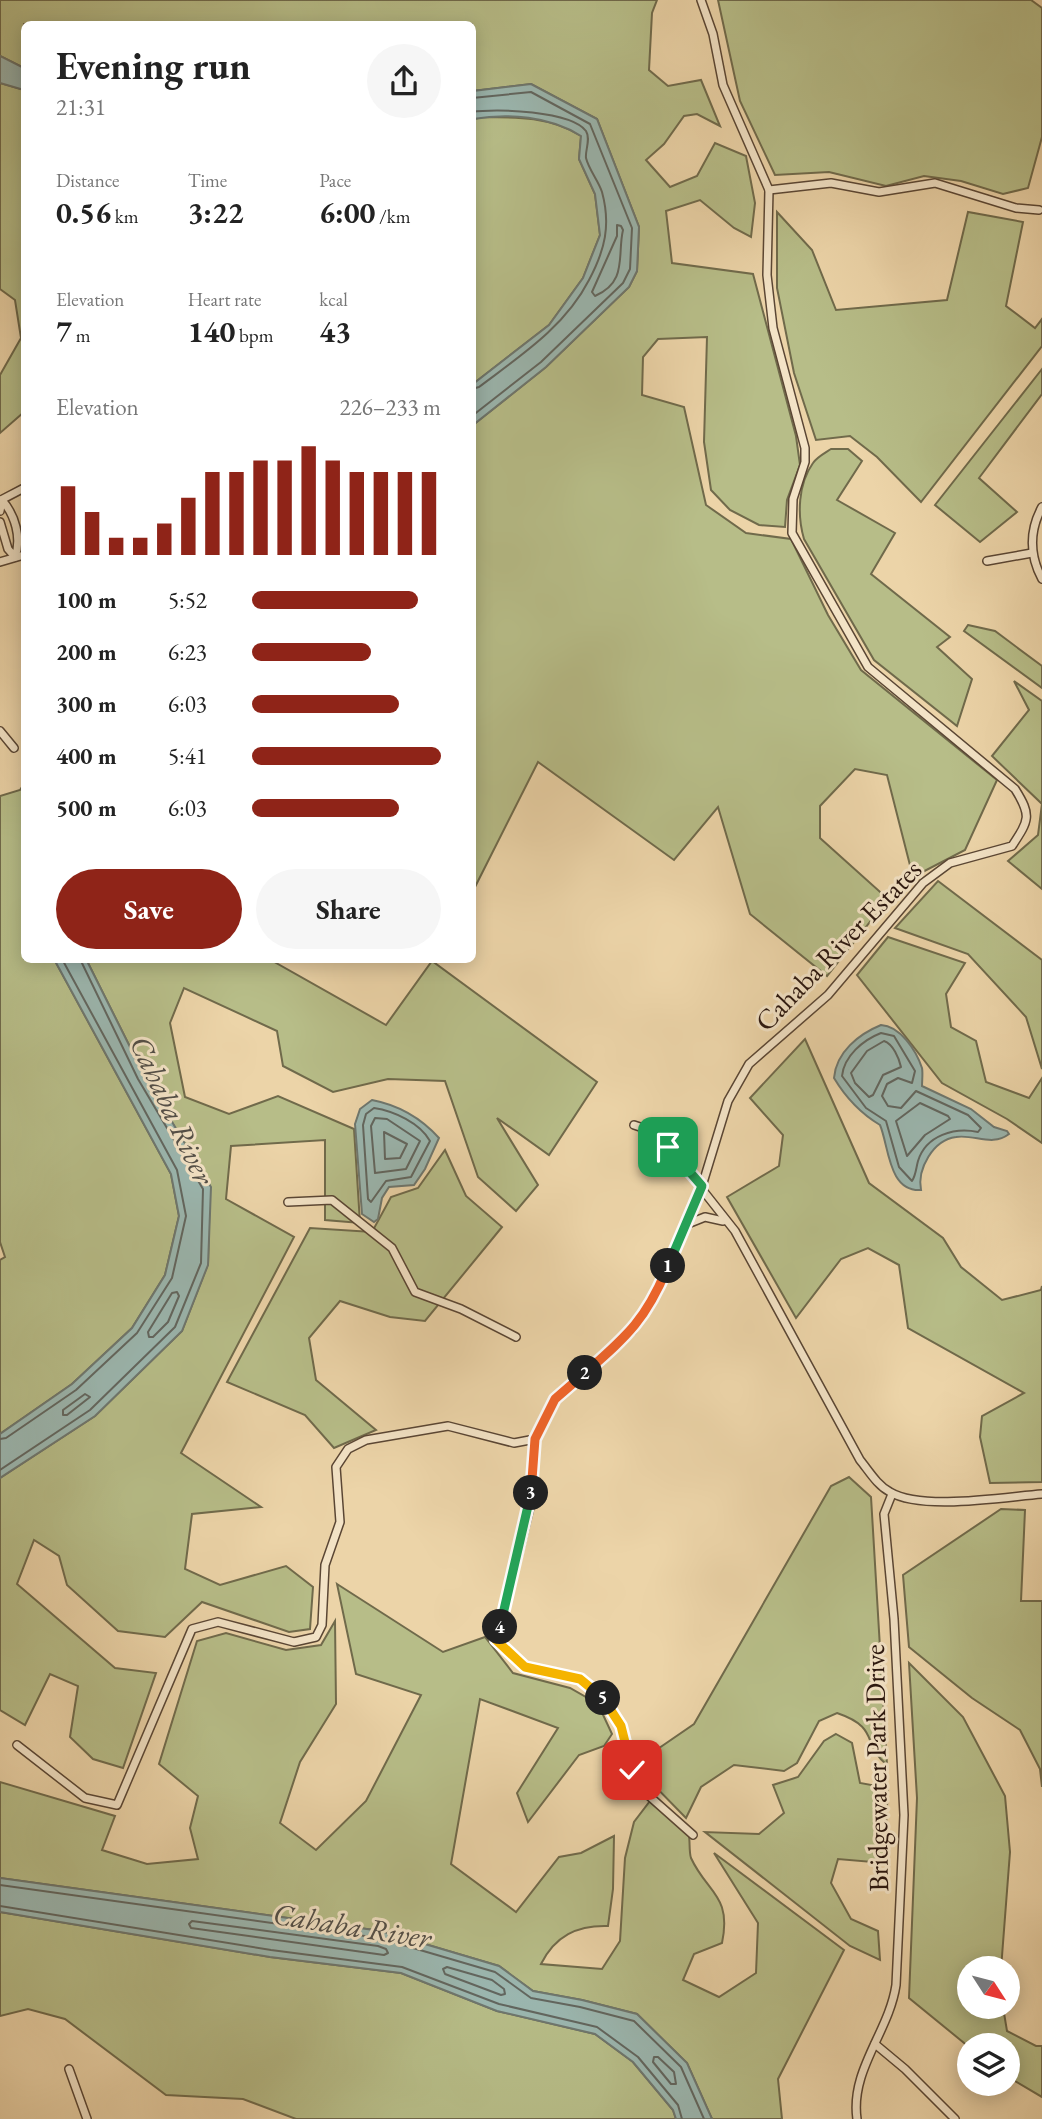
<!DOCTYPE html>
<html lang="en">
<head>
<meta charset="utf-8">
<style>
	body { margin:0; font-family:"EB Garamond",serif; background:#f6f6f6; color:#222; height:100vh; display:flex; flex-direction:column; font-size:26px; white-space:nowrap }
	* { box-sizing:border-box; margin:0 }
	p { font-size:23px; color:#767676 }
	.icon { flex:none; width:38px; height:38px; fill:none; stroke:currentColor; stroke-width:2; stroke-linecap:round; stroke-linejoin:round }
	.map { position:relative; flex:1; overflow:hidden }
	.details { position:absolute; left:21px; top:21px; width:455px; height:942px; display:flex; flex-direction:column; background:#fff; border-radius:10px; box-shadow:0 4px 18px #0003 }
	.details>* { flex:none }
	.needle { width:46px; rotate:126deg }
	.buttons { position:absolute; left:957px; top:1956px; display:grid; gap:14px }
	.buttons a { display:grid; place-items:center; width:63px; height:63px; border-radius:50%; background:#fff; box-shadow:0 4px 18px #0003; font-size:35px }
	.pin { position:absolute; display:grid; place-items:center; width:60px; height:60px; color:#fff; margin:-30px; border-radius:14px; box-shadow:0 4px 10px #0006 }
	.km { position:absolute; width:35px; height:35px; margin:-18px; border-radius:50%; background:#222; color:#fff; font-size:19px; line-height:35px; text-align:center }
	.round { display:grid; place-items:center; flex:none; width:74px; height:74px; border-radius:37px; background:#f6f6f6 }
	.summary { display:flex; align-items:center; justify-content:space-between; height:119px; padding:0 35px }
	h1 { font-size:38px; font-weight:700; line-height:52px }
	.figures { display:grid; grid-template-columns:repeat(3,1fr); gap:10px; height:119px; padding:7px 35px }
	.figures div { display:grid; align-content:center }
	.figures b { font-size:30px; font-weight:700 }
	.figures small { font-size:19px; font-weight:400 }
	.figures p { font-size:19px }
	.chart { height:196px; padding:14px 35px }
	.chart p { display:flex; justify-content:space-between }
	.chart svg { width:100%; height:126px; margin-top:7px; stroke:#8f2418; stroke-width:6 }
	.button { display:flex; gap:14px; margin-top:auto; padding:14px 35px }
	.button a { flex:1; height:80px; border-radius:42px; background:#8f2418; color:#fff; font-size:28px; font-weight:700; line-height:80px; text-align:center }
	.button a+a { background:#f6f6f6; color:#222 }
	ul { padding:0 35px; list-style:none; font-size:23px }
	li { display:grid; grid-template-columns:112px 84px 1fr; align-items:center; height:52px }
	li i { height:18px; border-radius:9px; background:#8f2418 }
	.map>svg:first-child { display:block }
</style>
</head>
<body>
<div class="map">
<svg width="1042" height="2119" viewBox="0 0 1042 2119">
	<rect width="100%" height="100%" fill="#ecd4a8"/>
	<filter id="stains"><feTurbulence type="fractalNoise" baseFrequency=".00286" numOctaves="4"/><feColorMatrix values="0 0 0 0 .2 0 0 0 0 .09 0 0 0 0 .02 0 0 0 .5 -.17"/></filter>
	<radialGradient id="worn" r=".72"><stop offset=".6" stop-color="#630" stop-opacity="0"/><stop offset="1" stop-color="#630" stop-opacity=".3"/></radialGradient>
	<g fill="#b7bd88" stroke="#706a4b" stroke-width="2">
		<polygon points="0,0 657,0 652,13 649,70 668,86 701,80 720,126 697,114 684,116 664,144 646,160 670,187 697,176 715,143 746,156 755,203 751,237 734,228 700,200 666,211 672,263 753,274 796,436 800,465 787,500 785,527 759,525 730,510 711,490 704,442 707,337 658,339 643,357 642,395 684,407 706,505 746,533 791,539 828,615 861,670 997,780 965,850 913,877 887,775 855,769 820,806 820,838 888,899 827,976 750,914 718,807 674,860 538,762 473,891 473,425 546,367 629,287 637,271 639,227 597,119 531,84 473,91 472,24 24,24 24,68 0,56"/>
		<polygon points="718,0 1031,0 1042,8 1042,137 1028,188 1003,194 961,181 924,176 886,186 829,172 775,175 740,101"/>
		<polygon points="0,83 24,90 24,412 0,433 0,375 21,338 15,300 0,289"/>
		<path d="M484 117C517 117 551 117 581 136L579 159 595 194 600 235 583 278 549 325 473 384V119Z"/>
		<polygon points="777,212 812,250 836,310 947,300 968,212 1023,222 1006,306 1035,328 1042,319 1042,346 921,502 877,457 850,436 816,440 794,373 777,288"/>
		<polygon points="1042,369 1042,394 979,478 1017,512 980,542 935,505"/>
		<path d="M831 449H848L862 461 837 500 895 533 871 574 950 637 937 647 972 679 957 726 874 660 804 539C797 515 798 484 813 463 817 457 825 453 831 449Z"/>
		<polygon points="968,625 995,631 1042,666 1042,688 964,631"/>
		<polygon points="1014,681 1042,701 1042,889 1008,861 1038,835 1042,804 992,756 1029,710"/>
		<polygon points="24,784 24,959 54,959 171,1174 179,1216 165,1275 132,1328 72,1384 0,1434 0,1260 5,1257 0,1242 0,796 20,790"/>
		<polygon points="938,881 1042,960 1042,1069 1026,1017 968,954 895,928"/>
		<polygon points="888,937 965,963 946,994 951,1027 976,1041 986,1082 1029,1098 1042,1078 1042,1143 1007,1119 942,1083 857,975"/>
		<polygon points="86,959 269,959 386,1025 432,961 597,1082 549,1155 497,1118 538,1185 516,1211 478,1177 445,1081 388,1079 333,1092 283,1066 277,1031 184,988 170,1023 185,1097 229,1114 278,1096 354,1129 360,1223 325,1220 325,1140 231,1146 226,1199 294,1237 181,1453 261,1507 192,1514 185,1569 220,1585 286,1566 313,1587 310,1629 289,1632 202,1602 165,1637 118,1631 67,1585 59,1556 34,1540 17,1584 115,1668 156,1673 123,1768 93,1759 70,1737 78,1686 50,1674 25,1725 0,1710 0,1478 95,1416 182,1331 208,1264 210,1187 144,1075"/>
		<polygon points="805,1039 869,1183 943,1238 961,1267 1002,1300 1041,1290 1042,1286 1042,1482 990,1483 980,1437 982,1416 1024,1393 908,1328 899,1265 868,1248 841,1259 796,1318 727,1197 779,1166 783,1135 750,1098"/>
		<polygon points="445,1150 466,1196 502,1227 425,1321 390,1317 340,1301 309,1338 316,1380 376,1430 334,1448 305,1415 227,1382 310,1228 372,1232 391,1197 418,1188"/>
		<path d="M849 1477 871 1497 887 1765C861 1744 881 1728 837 1713L819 1721 797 1763 784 1771 734 1765 701 1787 686 1818 642 1773 646 1757 694 1724 831 1486Z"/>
		<polygon points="1001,1509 1025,1510 1021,1601 1042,1601 1042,1787 1040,1769 1020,1730 972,1698 909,1647 903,1575"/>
		<path d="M337 1584 443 1652 485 1637 513 1673 570 1688 598 1704 612 1734 604 1746 579 1755 528 1822 517 1793 558 1728 480 1699 451 1864 516 1912 559 1857 581 1853 614 1836 613 1889 608 1926C577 1925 555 1936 541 1964L602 1969 620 1941 625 1858 634 1822 650 1801 689 1836C690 1842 689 1852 691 1858 707 1893 732 1895 722 1943L694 1954 683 1980 719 1997 756 1973 758 1923 714 1853 844 1950 778 2079 782 2119H712L687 2063 637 2014 582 2000 533 1991 499 1966 381 1931 0 1878V1782L115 1816 102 1850 147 1864 198 1859 190 1828 198 1796 159 1764 197 1641 226 1633 286 1650 321 1645 335 1621 336 1704 300 1762 280 1823 316 1850 366 1801 421 1695 356 1674Z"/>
		<polygon points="909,1663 963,1717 1005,1796 1010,1852 1001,1969 970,1969 970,2007 1003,2007 1007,2031 1036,2046 1042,2046 1042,2097 1008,2077 1008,2046 969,2047 909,1998 917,1798"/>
		<polygon points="836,1734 852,1743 860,1783 888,1788 884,1863 838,1859 831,1883 851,1919 878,1931 880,1960 850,1946 705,1832 759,1834 784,1813 773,1785 798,1777 824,1741"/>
		<polygon points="0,1912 270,1957 401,1973 497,2011 595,2034 633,2062 673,2110 676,2119 296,2119 243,2099 166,2095 65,2019 28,2009 0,2016"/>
	</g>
	<g fill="#9bb7b0" stroke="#6e776f" stroke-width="2">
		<polygon points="0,56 24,68 24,90 0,83"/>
		<path d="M531 84 597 119 639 227 637 271 629 287 546 367 473 425V384L549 325 583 278 600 235 595 194 579 159 581 136C550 116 508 113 473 119V91Z"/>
		<polygon points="54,959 86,959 144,1075 211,1187 208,1265 182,1331 95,1416 0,1478 0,1434 72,1384 132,1328 165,1275 179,1216 171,1174"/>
		<path d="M881 1025C900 1026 916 1050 922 1068 923 1073 922 1081 922 1086L971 1109 994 1127 1007 1131 1009 1134C992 1147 975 1134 956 1137 933 1140 917 1169 921 1190 888 1192 889 1146 880 1125 860 1113 846 1098 834 1078 836 1052 859 1034 881 1025Z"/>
		<path d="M372 1100C398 1105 421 1118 439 1138L425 1169 414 1185 389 1187 382 1198 378 1219 374 1222 362 1214 355 1124 360 1109Z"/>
		<polygon points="0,1878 381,1931 499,1966 533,1991 582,2000 637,2014 687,2063 712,2119 676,2119 673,2110 633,2062 595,2034 497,2011 401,1973 270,1957 0,1912"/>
	</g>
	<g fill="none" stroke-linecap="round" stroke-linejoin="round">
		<g stroke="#62665f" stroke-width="2">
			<polyline points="472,98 531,92 590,124 632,228 630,269 623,283 541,362 472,416"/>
			<path d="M472 112C496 108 571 111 586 131 591 139 585 150 586 158 589 170 598 180 602 192 611 225 605 250 589 280 565 327 520 356 479 387L472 389"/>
			<path d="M617 225 621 226 623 230C617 255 628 282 595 296L592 292 617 236Z"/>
			<path d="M881 1033 894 1036 915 1071 912 1083 898 1078 887 1084 882 1096 888 1106 901 1108 916 1091 968 1115 981 1128 978 1132C955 1127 926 1135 918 1161 916 1168 916 1175 912 1181L899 1167 886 1121 866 1108 842 1076C844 1056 863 1040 881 1033Z"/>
			<path d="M884 1041C893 1044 899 1058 901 1067L883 1075 873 1095 869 1097 855 1083 851 1073 867 1051Z"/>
			<polygon points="920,1103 948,1116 950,1119 925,1135 907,1156 896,1121"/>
			<path d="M374 1108C394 1111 420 1123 430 1141L411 1177 386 1181 371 1202 368 1199 363 1125 366 1114Z"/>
			<polygon points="375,1118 387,1119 420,1141 406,1169 375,1173 371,1126"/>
			<polygon points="384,1132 407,1144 400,1158 385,1159"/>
			<polygon points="177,1292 179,1296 168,1322 153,1337 149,1337 148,1332 172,1293"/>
			<polygon points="85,1394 90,1397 67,1415 63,1415 63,1410"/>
			<polyline points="0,1439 6,1438 76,1390 137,1333 172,1278 186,1216 177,1170 62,959"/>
			<polyline points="0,1470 90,1410 175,1327 201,1263 203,1189 138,1079 80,959"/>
			<polyline points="0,1885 379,1938 495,1972 531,1998 580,2007 634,2021 681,2067 704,2119"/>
			<polyline points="0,1906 271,1950 402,1967 499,2004 597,2027 638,2057 678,2105 682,2119"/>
			<polygon points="192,1921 378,1946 386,1949 388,1953 384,1955 191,1928 189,1924"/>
			<polygon points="447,1967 492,1980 504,1989 505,1994 501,1995 445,1974 443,1969"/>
			<polygon points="654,2057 658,2057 674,2072 676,2084 671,2084 653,2062"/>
		</g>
		<g stroke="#5a4634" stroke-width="10">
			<g id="minor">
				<polyline points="769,190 831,183 879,192 935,183 1016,208 1039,210"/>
				<polyline points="1,500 24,488"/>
				<path d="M1042 507C1029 531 1030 556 1042 579"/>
				<polyline points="0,511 2,500"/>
				<path d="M0 522 8 549 15 557C22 538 15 515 2 500"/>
				<polyline points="987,561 1032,553"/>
				<polyline points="0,562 24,555"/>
				<polyline points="0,731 14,748"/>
				<polyline points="634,1125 655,1132 702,1186"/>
				<path d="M701 1188 735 1231 860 1460C869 1471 877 1485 890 1492 922 1511 1004 1497 1042 1494"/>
				<polyline points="288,1202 332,1200 392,1248 415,1292 461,1309 516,1337"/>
				<polyline points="685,1225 705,1217 723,1221"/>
				<polyline points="17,1745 85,1798 117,1805 192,1629 218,1622 294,1642 316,1637 322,1625 325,1565 340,1522 336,1467 348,1449 366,1440 448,1426 514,1443 535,1439"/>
				<path d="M693 1835 648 1795 632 1770 621 1726 603 1698 580 1679 525 1667 497 1640 531 1503 535 1439 555 1399 632 1331 649 1307 702 1186 728 1101 749 1064 828 995 923 883 950 863 1012 846C1029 820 1032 816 1015 789L868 667 792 533 793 499 805 462V448L773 328 767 275 769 190 723 85 713 34 701 0"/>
				<polyline points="875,2044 905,2069 955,2119"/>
				<polyline points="69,2069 87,2119"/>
				<path d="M857 2119C850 2070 889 2032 896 1985L904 1815 894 1619 884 1514 892 1494"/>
			</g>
		</g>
		<use href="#minor" stroke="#f3e3c6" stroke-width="7"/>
	</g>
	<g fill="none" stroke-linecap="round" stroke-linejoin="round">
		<g stroke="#fff" stroke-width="14">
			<polyline id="split-1" points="668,1266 702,1186 668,1147"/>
		</g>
		<g stroke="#fff" stroke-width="14">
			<path id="split-2" d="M585 1373C627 1336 646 1320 668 1266"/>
		</g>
		<g stroke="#fff" stroke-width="14">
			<polyline id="split-3" points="531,1493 535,1439 555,1399 585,1373"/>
		</g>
		<g stroke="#fff" stroke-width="14">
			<polyline id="split-4" points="500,1627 531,1493"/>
		</g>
		<g stroke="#fff" stroke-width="14">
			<polyline id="split-5" points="500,1627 496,1640 525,1667 580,1679 603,1698"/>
		</g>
		<g stroke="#fff" stroke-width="14">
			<polyline id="split-6" points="603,1698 621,1726 632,1770"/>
		</g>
		<use href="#split-1" stroke="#22a559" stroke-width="9"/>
		<use href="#split-2" stroke="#f0652b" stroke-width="9"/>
		<use href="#split-3" stroke="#f0652b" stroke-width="9"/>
		<use href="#split-4" stroke="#22a559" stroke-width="9"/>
		<use href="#split-5" stroke="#f5b400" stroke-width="9"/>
		<use href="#split-6" stroke="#f5b400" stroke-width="9"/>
	</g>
	<g text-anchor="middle" stroke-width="6" stroke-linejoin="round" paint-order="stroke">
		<g font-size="28" fill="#2a160e" stroke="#f3e3c6">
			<text transform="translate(838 945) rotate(-46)" y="10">Cahaba River Estates</text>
			<text transform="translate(876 1768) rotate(-91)" y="10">Bridgewater Park Drive</text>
		</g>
		<g font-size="30" font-style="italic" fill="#524e47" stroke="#f3e3c6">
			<text transform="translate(172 1110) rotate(65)" y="10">Cahaba River</text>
			<text transform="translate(352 1926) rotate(9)" y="10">Cahaba River</text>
		</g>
	</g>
	<rect width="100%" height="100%" filter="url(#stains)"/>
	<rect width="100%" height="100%" fill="url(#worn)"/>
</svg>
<div class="buttons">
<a><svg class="needle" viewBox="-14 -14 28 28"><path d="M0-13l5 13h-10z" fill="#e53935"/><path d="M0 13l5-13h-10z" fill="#767676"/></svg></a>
<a><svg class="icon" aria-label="layers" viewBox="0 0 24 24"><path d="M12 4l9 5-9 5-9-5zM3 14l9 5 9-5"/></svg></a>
</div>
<div class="pin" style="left:668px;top:1147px;background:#1e9e55"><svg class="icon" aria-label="arrive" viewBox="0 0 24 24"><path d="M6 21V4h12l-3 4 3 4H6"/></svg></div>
<div class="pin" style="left:632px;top:1770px;background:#d93025"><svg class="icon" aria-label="check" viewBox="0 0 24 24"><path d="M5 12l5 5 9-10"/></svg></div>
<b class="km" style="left:668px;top:1266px">1</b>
<b class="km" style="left:585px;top:1373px">2</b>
<b class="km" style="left:531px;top:1493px">3</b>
<b class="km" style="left:500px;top:1627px">4</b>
<b class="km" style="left:603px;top:1698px">5</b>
<section class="details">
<div class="summary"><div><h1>Evening run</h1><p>21:31</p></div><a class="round"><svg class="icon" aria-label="share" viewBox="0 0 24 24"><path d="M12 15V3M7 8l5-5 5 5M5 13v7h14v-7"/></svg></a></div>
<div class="figures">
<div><p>Distance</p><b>0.56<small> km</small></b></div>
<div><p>Time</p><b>3:22</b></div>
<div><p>Pace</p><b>6:00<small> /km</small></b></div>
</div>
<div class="figures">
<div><p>Elevation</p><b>7<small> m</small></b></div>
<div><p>Heart rate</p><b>140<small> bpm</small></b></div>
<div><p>kcal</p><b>43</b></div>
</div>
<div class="chart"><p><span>Elevation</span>226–233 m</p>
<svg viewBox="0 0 160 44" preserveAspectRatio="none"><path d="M5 44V20M15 44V29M25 44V38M35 44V38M45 44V33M55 44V24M65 44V15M75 44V15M85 44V11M95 44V11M105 44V6M115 44V11M125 44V15M135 44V15M145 44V15M155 44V15"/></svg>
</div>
<ul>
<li><b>100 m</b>5:52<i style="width:88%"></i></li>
<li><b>200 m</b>6:23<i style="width:63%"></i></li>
<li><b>300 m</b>6:03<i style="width:78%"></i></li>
<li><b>400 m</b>5:41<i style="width:100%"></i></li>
<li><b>500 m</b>6:03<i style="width:78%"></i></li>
</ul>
<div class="button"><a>Save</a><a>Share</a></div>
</section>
</div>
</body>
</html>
